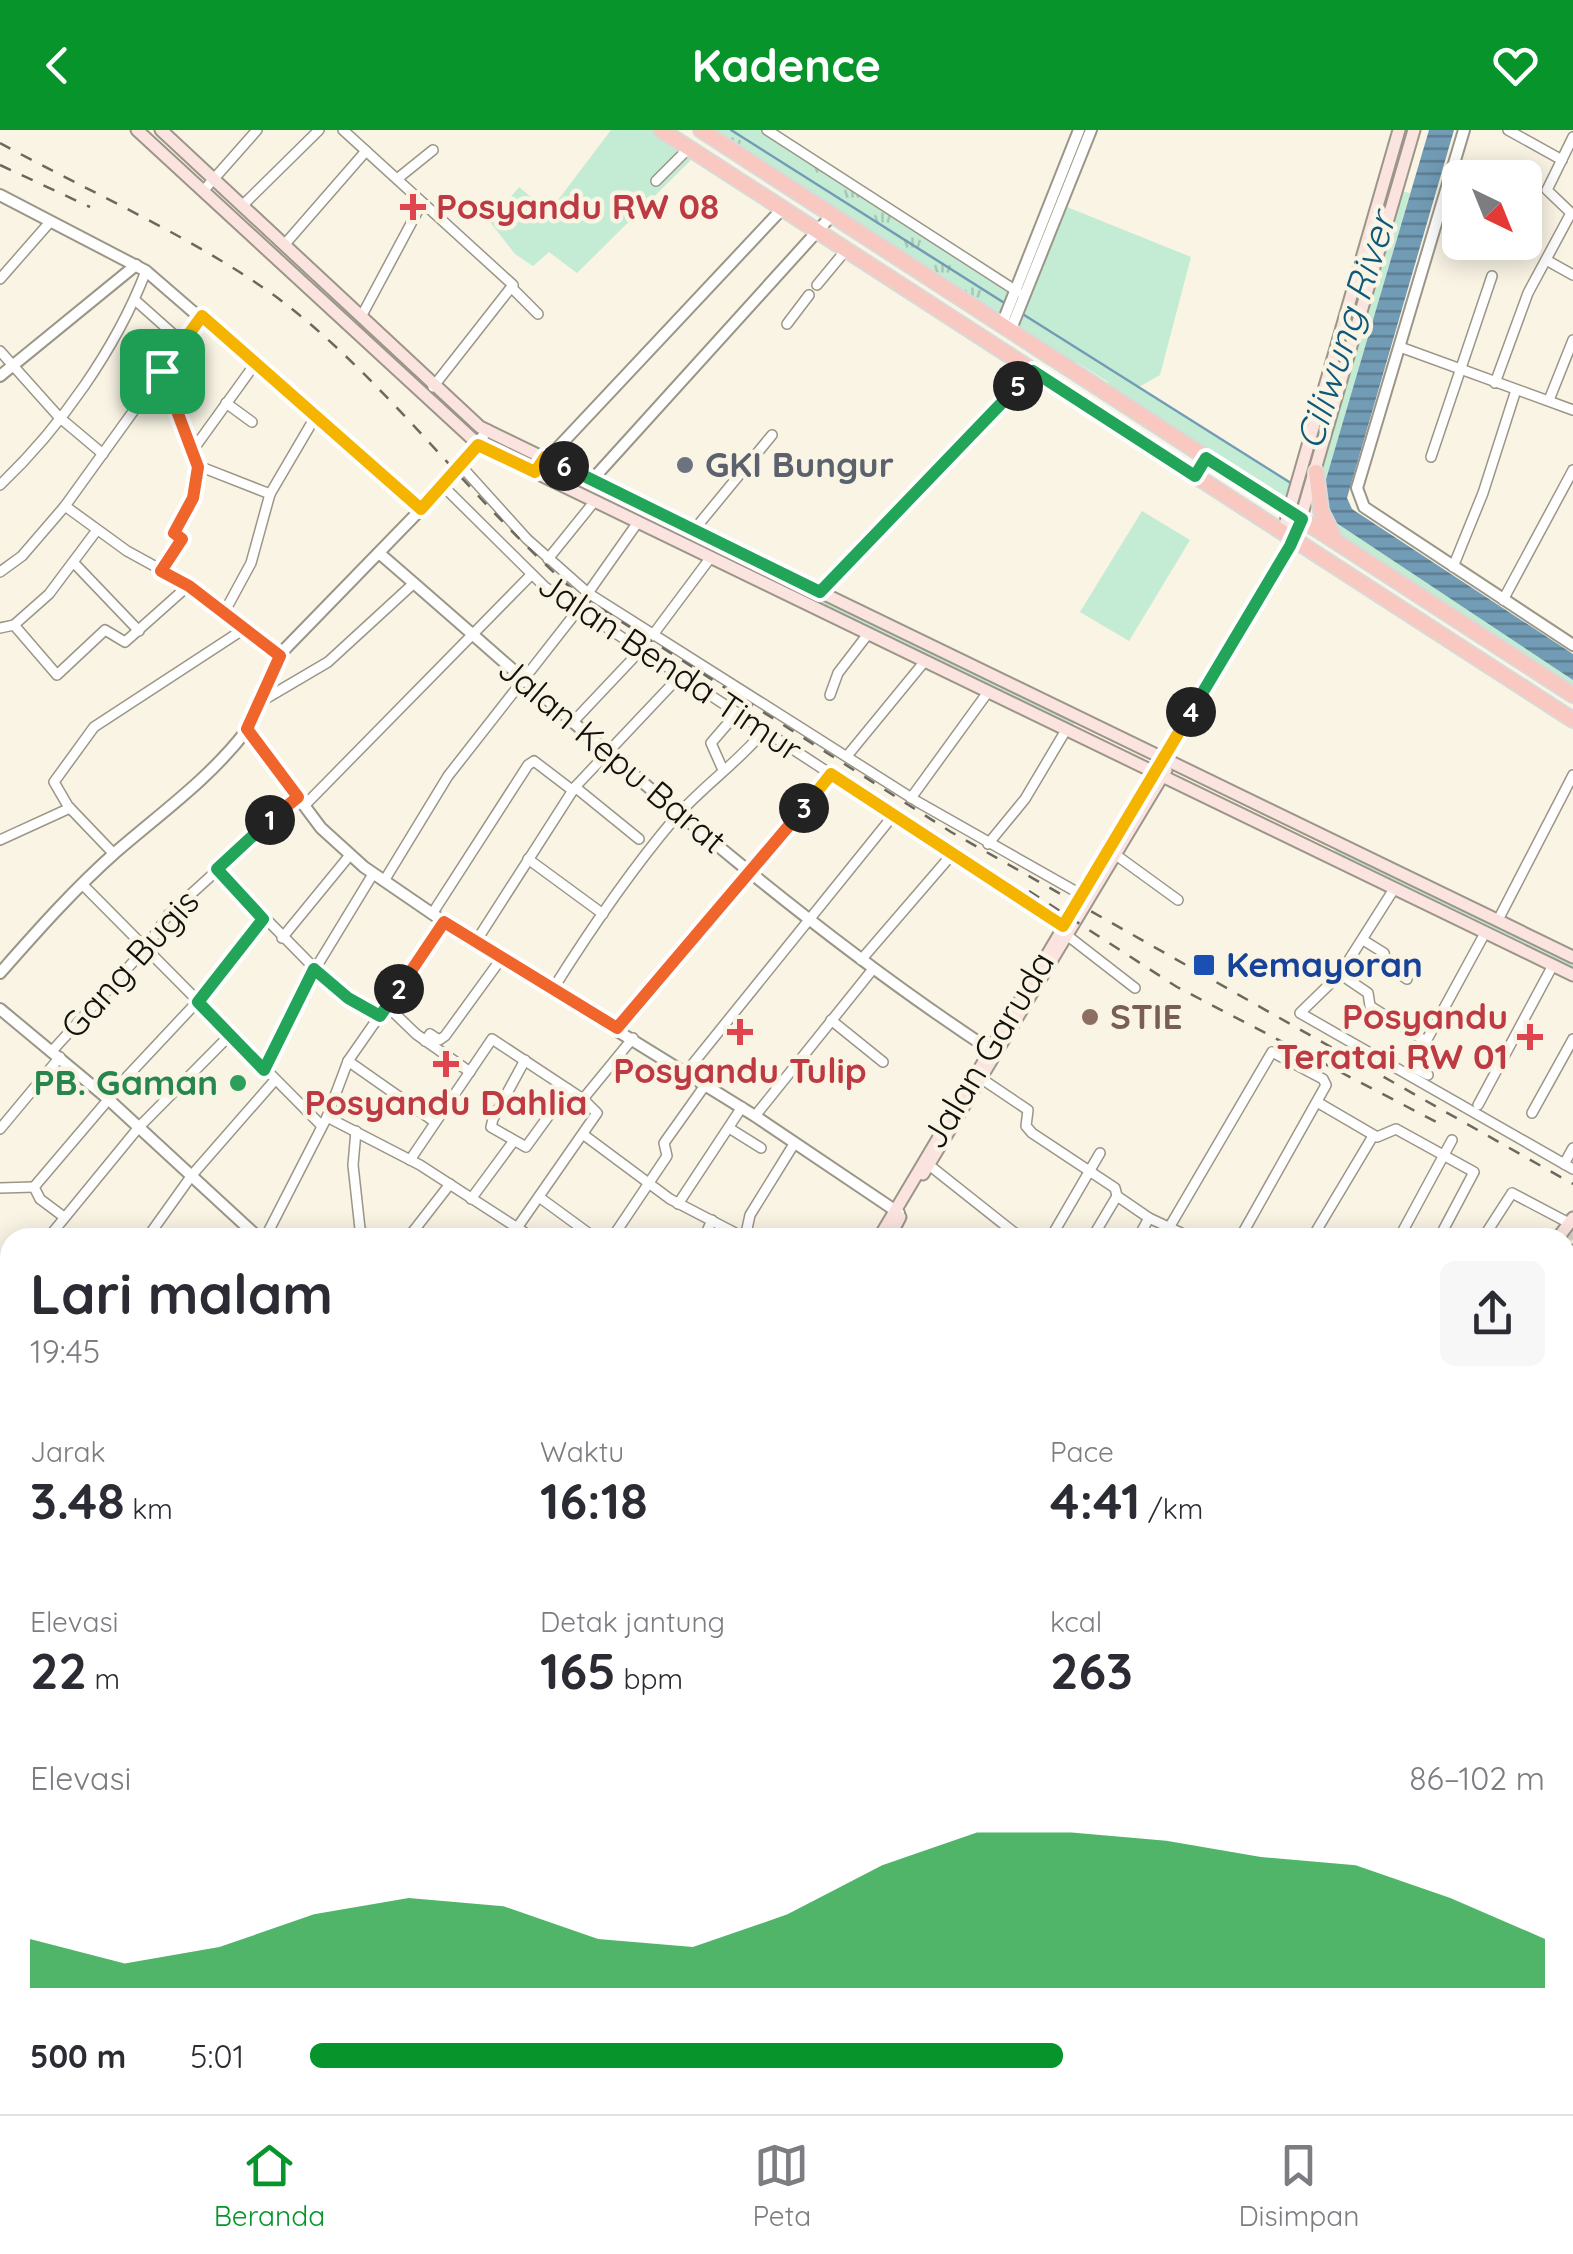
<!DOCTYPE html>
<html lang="id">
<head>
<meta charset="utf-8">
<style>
	body { margin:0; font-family:Quicksand,sans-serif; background:#f7f7f7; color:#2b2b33; height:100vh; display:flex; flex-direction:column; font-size:38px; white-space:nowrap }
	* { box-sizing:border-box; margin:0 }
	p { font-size:32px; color:#7c7c81 }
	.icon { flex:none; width:55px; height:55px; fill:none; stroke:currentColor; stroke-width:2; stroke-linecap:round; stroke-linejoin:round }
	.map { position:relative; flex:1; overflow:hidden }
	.drawer { position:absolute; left:0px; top:1098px; width:1575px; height:888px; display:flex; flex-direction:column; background:#fff; border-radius:30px 30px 0 0; box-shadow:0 5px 25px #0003 }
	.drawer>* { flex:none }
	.needle { width:65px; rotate:137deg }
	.fabs { position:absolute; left:1442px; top:30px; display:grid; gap:20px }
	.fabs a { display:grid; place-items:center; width:100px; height:100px; border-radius:15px; background:#fff; box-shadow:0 5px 25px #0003; font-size:50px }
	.pin { position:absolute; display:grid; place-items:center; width:85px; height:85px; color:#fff; margin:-42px; border-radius:20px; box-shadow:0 5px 15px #0006 }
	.km { position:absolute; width:50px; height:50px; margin:-25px; border-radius:50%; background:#222; color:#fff; font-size:28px; line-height:50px; text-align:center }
	.round { display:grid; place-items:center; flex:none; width:105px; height:105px; border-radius:15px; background:#f7f7f7 }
	.summary { display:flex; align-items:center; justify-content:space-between; height:170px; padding:0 30px }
	h1 { font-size:55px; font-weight:700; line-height:75px }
	.stats { display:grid; grid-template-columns:repeat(3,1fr); gap:15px; height:170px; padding:10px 30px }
	.stats div { display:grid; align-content:center }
	.stats b { font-size:50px; font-weight:700 }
	.stats small { font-size:28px; font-weight:400 }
	.stats p { font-size:28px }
	.chart { height:280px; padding:20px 30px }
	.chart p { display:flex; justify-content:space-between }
	.chart svg { width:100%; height:180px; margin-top:10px; fill:#07952b; opacity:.7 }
	ul { padding:0 30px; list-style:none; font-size:32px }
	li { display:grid; grid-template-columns:160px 120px 1fr; align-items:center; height:75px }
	li i { height:25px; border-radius:12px; background:#07952b }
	header { display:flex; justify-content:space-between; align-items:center; height:130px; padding:0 30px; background:#07952b; color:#fff; font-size:45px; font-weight:700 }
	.tabs { display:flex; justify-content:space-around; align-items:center; height:140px; border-top:2px solid #e1e1e2; background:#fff; font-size:28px; color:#7c7c81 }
	.tabs a { display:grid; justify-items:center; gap:5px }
	.tabs .active { color:#07952b }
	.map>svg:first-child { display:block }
</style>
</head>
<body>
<header><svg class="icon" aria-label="back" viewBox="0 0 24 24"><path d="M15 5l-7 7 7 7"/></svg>Kadence<svg class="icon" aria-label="heart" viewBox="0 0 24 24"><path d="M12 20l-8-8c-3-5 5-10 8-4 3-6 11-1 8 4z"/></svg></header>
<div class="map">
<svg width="1573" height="1984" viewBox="0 0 1573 1984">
	<defs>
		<pattern id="park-tufts" width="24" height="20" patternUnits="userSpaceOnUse" patternTransform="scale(2.5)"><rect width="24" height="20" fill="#c4ebd3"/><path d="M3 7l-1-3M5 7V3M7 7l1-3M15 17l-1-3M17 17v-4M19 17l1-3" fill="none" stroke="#a8c8b4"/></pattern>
		<pattern id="water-rules" width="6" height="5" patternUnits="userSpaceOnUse" patternTransform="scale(2.5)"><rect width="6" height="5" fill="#729bb5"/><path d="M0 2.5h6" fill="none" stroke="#5c7d92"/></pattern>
	</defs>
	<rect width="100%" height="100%" fill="#f9f4e4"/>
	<g fill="#c4ebd3">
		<polygon points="611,0 662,0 698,23 577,143 549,122 533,136 515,124 490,92 519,57 549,82"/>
		<polygon points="1397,60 1410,63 1323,363 1573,550 1573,564 1336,408 1316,342"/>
		<polygon points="1062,75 1191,127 1160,245 1139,257 1296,357 1289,382 1104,259 1108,252 1076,232 1072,238 1011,199"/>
		<polygon points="605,363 804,459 801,465 688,410"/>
		<polygon points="1142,381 1190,410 1129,511 1080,482"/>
		<polygon points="809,462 1075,592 1072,597 806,467"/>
		<polygon points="1336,719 1573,832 1573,839 1334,723"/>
		<polygon points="574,1975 824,1975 817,1984 586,1984"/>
	</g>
	<polygon fill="url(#park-tufts)" points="701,0 767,0 1018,162 1002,194"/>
	<g fill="url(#water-rules)">
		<polygon points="1429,0 1454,0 1347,368 1352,379 1573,524 1573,550 1329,388 1322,363"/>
		<polygon points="0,1823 10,1870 10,1972 0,1925"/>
	</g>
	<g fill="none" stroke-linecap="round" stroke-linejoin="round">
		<g stroke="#729bb5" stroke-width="2.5">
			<polyline points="731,0 1006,174"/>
			<polyline points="1021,183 1294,355"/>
		</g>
		<polyline stroke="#d6d2c4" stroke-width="11" stroke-dasharray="11 5.5" stroke-linecap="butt" points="1567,1108 1573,1099"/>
		<g stroke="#9b9688" stroke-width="12">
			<g id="minor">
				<polyline points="343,0 513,155 433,257"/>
				<polyline points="767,0 1018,162"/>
				<polyline points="1508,0 1562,30"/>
				<polyline points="1452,43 1462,48"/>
				<polyline points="397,49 433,20"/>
				<polyline points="656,51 689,18"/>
				<polyline points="204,60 257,0"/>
				<polyline points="243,75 319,0"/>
				<polyline points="285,114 366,21"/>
				<polyline points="1548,131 1573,145"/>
				<polyline points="0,149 50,92"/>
				<polyline points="817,155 846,120"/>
				<polyline points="512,158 538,184"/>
				<polyline points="135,170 181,211"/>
				<polyline points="361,187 422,73"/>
				<polyline points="787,194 809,165"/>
				<polyline points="1400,217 1573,280"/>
				<polyline points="0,221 59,287 103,324"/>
				<polyline points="162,241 196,335 270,364"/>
				<polyline points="1495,253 1528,163 1571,83 1547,60 1573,7"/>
				<polyline points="1549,270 1573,210"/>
				<polyline points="226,273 252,292"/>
				<polyline points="190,324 255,234"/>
				<polyline points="1431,327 1492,146"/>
				<polyline points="462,337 527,409 588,463 918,672 1082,765"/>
				<path d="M0 355C60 298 116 219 146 141"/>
				<polyline points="443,356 545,457 1063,796"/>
				<polyline points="65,376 127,421 189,455 280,525"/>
				<polyline points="694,400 772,305"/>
				<polyline points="548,429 594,372"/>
				<polyline points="74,433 139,501"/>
				<polyline points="1453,437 1483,363 1516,260"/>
				<polyline points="161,441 182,409 174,403 193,368 198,337"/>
				<polyline points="0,442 22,426 65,376 202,186"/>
				<polyline points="819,462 1033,241"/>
				<polyline points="588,463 638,392"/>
				<polyline points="1503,470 1573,340"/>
				<polyline points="225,481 251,433 270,364 314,289"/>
				<polyline points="14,495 49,464 97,400"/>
				<polyline points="0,498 14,495 57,545 105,500 125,512 189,455"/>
				<polyline points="652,506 711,427"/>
				<polyline points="830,565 838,543 868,504"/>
				<polyline points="260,572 328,532 413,454"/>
				<polyline points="572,593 639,522"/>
				<polyline points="847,626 925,531"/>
				<polyline points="723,640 711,613 736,584"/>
				<polyline points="575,657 639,709"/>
				<polyline points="911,668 988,562"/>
				<polyline points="304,676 531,445"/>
				<polyline points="0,710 70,678"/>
				<polyline points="988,714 1025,669 1066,600"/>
				<polyline points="114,724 68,676 54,652 94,597 244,499"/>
				<polyline points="1116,725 1178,770"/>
				<polyline points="528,729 603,784"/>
				<polyline points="217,739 334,858 380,886"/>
				<polyline points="384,751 448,646 578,480"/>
				<polyline points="83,755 322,996"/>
				<polyline points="1394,759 1340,844 1300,883 1573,1039"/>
				<polyline points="432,784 528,635 534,631 572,660"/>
				<polyline points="1498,790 1573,645"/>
				<polyline points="1068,806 1135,858"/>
				<polyline points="282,808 350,725"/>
				<polyline points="1363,810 1384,823 1387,835 1407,849"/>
				<polyline points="475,813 575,657 678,548"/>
				<polyline points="861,830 954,722"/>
				<polyline points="1340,844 1368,863 1370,876 1427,912"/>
				<path d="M553 859C590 800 630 741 675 688 703 656 736 634 763 602"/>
				<polyline points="387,876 416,904 470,942"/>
				<polyline points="831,890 883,932"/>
				<polyline points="617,897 831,644"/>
				<polyline points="425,911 430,904 439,910 445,906 501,829"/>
				<polyline points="52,921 145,819 168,785 298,667"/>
				<polyline points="525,930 493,989 491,997 526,1017 568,959"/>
				<polyline points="348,931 435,992"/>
				<polyline points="264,940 295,872 373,744"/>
				<polyline points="687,941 896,682"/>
				<polyline points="976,945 1028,980 1026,996 1032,1003 1115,1058 1117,1066 1149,1088 1192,1108"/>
				<polyline points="1428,945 1412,937 1485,803"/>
				<polyline points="107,968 197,872 263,789"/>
				<polyline points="1317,972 1377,1007 1396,999 1474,1042 1439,1108"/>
				<polyline points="1478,975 1553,835"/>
				<polyline points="1532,983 1573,909"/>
				<polyline points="755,986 873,839"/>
				<polyline points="327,987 420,1035 533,1108"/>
				<polyline points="729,998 761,1018"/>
				<polyline points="0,999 60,927"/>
				<polyline points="356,1001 353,1035 361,1108"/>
				<polyline points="584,1005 670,1069 745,1108 750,1085 794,1014"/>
				<polyline points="410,1030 492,909 583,969"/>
				<polyline points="924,1031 1021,1108"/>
				<polyline points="1564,1034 1573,1018"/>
				<polyline points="34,1057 108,970"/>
				<polyline points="34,1057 40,1069 64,1087"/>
				<polyline points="0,1058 34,1057"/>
				<polyline points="539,1067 595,1108"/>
				<polyline points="471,1069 513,1012"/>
				<polyline points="678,1074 742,977"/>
				<polyline points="361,1103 391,1108"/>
				<polyline points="48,1108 139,997 230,905"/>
				<polyline points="147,1108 192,1045 275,950"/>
				<polyline points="265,1108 327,987 348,931 445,792"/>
				<polyline points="408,1108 450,1054"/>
				<polyline points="510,1108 597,983 583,969 633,908"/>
				<polyline points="612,1108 667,1026 664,1013 706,954"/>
				<polyline points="704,1108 712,1090"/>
				<polyline points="1046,1108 1054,1102 1100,1023"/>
				<polyline points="1092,1108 1117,1066"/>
				<polyline points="1138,1108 1149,1088"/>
				<polyline points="1163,1108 1272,922 1323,949 1326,955 1240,1108"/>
				<polyline points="1312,1108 1373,1006"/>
				<polyline points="1399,1108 1452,1010"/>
				<polyline points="1483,1108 1512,1063 1567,1092"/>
				<polyline points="0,1156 10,1157"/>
				<polyline points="0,1313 10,1299"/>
				<polyline points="0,1321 10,1329"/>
				<polyline points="0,1436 10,1418"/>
				<polyline points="1565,1464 1573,1452"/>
				<polyline points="1565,1473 1573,1478"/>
				<polyline points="0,1534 10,1520"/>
				<polyline points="1279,1975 1280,1984"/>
			</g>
		</g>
		<g stroke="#9b9688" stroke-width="14">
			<g id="tertiary">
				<polyline points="1464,0 1357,358 1364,377 1573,515"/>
				<polyline points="0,65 146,141 421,379"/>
				<polyline points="1002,194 1079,0"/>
				<polyline points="1011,199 1091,0"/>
				<polyline points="0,246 136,135"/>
				<polyline points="535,342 782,79"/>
				<polyline points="592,350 832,85"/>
				<path d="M379 423C580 596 773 778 995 923"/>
				<polyline points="247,599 321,698 364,737 475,813 755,986 899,1083"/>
				<path d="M0 843C37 801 75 758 117 721 161 683 210 648 246 601 265 576 265 544 285 519L462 337 487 300"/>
				<polyline points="0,879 107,968 259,1108"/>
				<polyline points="1565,1177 1573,1182"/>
				<polyline points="0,1786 10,1834"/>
				<polyline points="0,1961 5,1984"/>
				<polyline points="40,1975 41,1984"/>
				<polyline points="314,1984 320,1975"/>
				<polyline points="333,1984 340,1975"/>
			</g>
		</g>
		<g stroke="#9b9688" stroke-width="15">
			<g id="secondary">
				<polyline points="137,0 479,315 1573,845"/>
				<polyline points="161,0 480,297 1573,827"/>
				<polyline points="1283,402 1399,0"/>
				<polyline points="923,1044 1166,640"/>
				<polyline points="879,1108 1295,408 1414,0"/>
				<polyline points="889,1108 900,1087"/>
				<polyline points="1558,1108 1573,1088"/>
				<polyline points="1565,1134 1573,1121"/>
				<polyline points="1565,1160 1573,1147"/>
				<polyline points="1565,1696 1573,1716"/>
				<polyline points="1565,1718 1573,1775"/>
				<polyline points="1565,1808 1565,1848"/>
				<polyline points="1565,1882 1573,1886"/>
				<polyline points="1565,1964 1573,1956"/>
				<polyline points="566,1975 578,1984"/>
				<polyline points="952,1984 961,1975"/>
				<polyline points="965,1984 972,1975"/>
				<polyline points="981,1984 989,1975"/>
				<polyline points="994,1984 1001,1975"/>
				<polyline points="1474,1984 1483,1975"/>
				<polyline points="1507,1984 1514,1975"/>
				<polyline points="1528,1984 1536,1975"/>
				<polyline points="1543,1984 1553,1975"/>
			</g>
		</g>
		<g stroke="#d9d9d8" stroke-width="18">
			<g id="primary">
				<polyline points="661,0 1573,590"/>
				<polyline points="701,0 1573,565"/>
				<polyline points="1316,342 1321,381 1332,403"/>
				<polyline points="0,1666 10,1665"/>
				<polyline points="491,1975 498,1984"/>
				<polyline points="503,1975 515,1984"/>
				<polyline points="539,1975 551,1984"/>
			</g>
		</g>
		<use href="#minor" stroke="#fff" stroke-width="9"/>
		<use href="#tertiary" stroke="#fff" stroke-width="10"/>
		<use href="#secondary" stroke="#fbe4e0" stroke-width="11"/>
		<use href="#primary" stroke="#f8c8c1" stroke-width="14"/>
		<g stroke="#6b685f" stroke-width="2.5" stroke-dasharray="12 12" stroke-linecap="butt">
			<path d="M0 13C91 63 213 116 292 179 397 263 476 376 578 464L951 702 1573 1054"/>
			<polyline points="0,35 90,77"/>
			<polyline points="1029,761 1177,857 1446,997"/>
		</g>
		<g stroke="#9b9688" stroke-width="15" stroke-linecap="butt">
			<polyline id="secondary-bridge" points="1565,1929 1573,1903"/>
		</g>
		<use href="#secondary-bridge" stroke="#fbe4e0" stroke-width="11"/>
	</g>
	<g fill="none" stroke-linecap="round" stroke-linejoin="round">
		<g stroke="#fff" stroke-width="20">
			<polyline id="split-1" points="162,241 198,337 193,368 174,403 182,409 161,441 189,456 280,526 247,599 298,667 270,690"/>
		</g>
		<g stroke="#fff" stroke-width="20">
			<polyline id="split-2" points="270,690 217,739 263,789 198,872 264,940 314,839 348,868 380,886 399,859"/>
		</g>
		<g stroke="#fff" stroke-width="20">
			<polyline id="split-3" points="399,859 444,792 617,898 804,678"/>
		</g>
		<g stroke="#fff" stroke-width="20">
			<polyline id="split-4" points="804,678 831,644 1063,796 1191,582"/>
		</g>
		<g stroke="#fff" stroke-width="20">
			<polyline id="split-5" points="1018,256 1033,241 1195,346 1206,328 1302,389 1290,416 1191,582"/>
		</g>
		<g stroke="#fff" stroke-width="20">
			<polyline id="split-6" points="564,336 820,462 1018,256"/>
		</g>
		<g stroke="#fff" stroke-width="20">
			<polyline id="split-7" points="162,241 202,186 421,379 478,315 535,342 545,327 564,336"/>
		</g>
		<use href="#split-1" stroke="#f0652b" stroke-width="12"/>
		<use href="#split-2" stroke="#22a559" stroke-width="12"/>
		<use href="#split-3" stroke="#f0652b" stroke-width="12"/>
		<use href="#split-4" stroke="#f5b400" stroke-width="12"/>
		<use href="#split-5" stroke="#22a559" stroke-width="12"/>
		<use href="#split-6" stroke="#22a559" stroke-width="12"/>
		<use href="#split-7" stroke="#f5b400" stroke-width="12"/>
	</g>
	<g fill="#e0444e" stroke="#f9f4e4" stroke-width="4">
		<path d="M408 62h10v10h10v10h-10v10h-10v-10h-10v-10h10z"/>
		<path d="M735 887h10v10h10v10h-10v10h-10v-10h-10v-10h10z"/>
		<path d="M1525 892h10v10h10v10h-10v10h-10v-10h-10v-10h10z"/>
		<path d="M441 919h10v10h10v10h-10v10h-10v-10h-10v-10h10z"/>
	</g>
	<circle fill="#6b7280" stroke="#f9f4e4" stroke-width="4" cx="685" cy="335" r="10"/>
	<rect fill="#1a4fb4" stroke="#f9f4e4" stroke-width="4" x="1192" y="823" width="24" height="24" rx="5"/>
	<circle fill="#8d6e63" stroke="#f9f4e4" stroke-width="4" cx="1090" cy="887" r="10"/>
	<circle fill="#2e9e5b" stroke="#f9f4e4" stroke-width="4" cx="238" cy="953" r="10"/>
	<g text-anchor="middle" stroke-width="9" stroke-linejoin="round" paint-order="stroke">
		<g font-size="35" font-weight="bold" fill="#be3a42" stroke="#f9f4e4">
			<text x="436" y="89" text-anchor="start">Posyandu RW 08</text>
			<text x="1508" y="899" text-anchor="end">Posyandu<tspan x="1508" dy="40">Teratai RW 01</tspan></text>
			<text x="740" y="953">Posyandu Tulip</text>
			<text x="446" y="985">Posyandu Dahlia</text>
		</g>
		<g font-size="35" font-weight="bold" fill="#5b616d" stroke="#f9f4e4" text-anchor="start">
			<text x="705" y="347">GKI Bungur</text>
		</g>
		<g font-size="35" fill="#13110c" stroke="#f9f4e4">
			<text transform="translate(670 537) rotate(34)" y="12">Jalan Benda Timur</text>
			<text transform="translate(612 625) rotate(40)" y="12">Jalan Kepu Barat</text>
			<text transform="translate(130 834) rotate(-48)" y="12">Gang Bugis</text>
			<text transform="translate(988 920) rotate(-59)" y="12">Jalan Garuda</text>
		</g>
		<g font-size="35" font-weight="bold" fill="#164399" stroke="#f9f4e4" text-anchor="start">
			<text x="1226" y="847">Kemayoran</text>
		</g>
		<g font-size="35" font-weight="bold" fill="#785e54" stroke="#f9f4e4" text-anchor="start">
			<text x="1110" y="899">STIE</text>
		</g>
		<g font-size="35" font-weight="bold" fill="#27864d" stroke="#f9f4e4" text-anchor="end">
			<text x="218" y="965">PB. Gaman</text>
		</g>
		<g font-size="38" font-style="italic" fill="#0d587c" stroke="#f9f4e4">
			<text transform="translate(1346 201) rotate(-72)" y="13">Ciliwung River</text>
		</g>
	</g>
</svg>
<div class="fabs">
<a><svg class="needle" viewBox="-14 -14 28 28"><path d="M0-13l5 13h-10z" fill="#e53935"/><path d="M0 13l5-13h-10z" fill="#7c7c81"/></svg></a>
</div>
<div class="pin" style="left:162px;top:241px;background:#1e9e55"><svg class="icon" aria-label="arrive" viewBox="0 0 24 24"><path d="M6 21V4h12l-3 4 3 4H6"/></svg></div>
<b class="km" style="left:270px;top:690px">1</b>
<b class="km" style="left:399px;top:859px">2</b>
<b class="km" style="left:804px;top:678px">3</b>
<b class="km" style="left:1191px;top:582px">4</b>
<b class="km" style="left:1018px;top:256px">5</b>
<b class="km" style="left:564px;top:336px">6</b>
<section class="drawer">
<div class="summary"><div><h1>Lari malam</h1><p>19:45</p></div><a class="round"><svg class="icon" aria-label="share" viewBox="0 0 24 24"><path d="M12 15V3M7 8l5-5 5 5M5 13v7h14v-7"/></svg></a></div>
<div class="stats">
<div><p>Jarak</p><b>3.48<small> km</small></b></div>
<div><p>Waktu</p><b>16:18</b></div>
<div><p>Pace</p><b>4:41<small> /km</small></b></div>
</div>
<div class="stats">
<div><p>Elevasi</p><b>22<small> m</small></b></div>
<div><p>Detak jantung</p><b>165<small> bpm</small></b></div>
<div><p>kcal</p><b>263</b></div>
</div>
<div class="chart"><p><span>Elevasi</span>86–102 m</p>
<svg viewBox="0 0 160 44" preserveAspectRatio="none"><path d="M0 44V32L10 38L20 34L30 26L40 22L50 24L60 32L70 34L80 26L90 14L100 6L110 6L120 8L130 12L140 14L150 22L160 32V44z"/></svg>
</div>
<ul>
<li><b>500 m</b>5:01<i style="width:61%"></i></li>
</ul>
</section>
</div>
<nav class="tabs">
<a class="active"><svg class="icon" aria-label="home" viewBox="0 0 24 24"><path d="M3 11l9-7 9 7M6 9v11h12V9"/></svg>Beranda</a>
<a><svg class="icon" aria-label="map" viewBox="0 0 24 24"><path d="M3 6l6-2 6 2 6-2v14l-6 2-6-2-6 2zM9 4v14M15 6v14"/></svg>Peta</a>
<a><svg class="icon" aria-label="saved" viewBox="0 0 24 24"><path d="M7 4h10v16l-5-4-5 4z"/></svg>Disimpan</a>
</nav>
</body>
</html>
